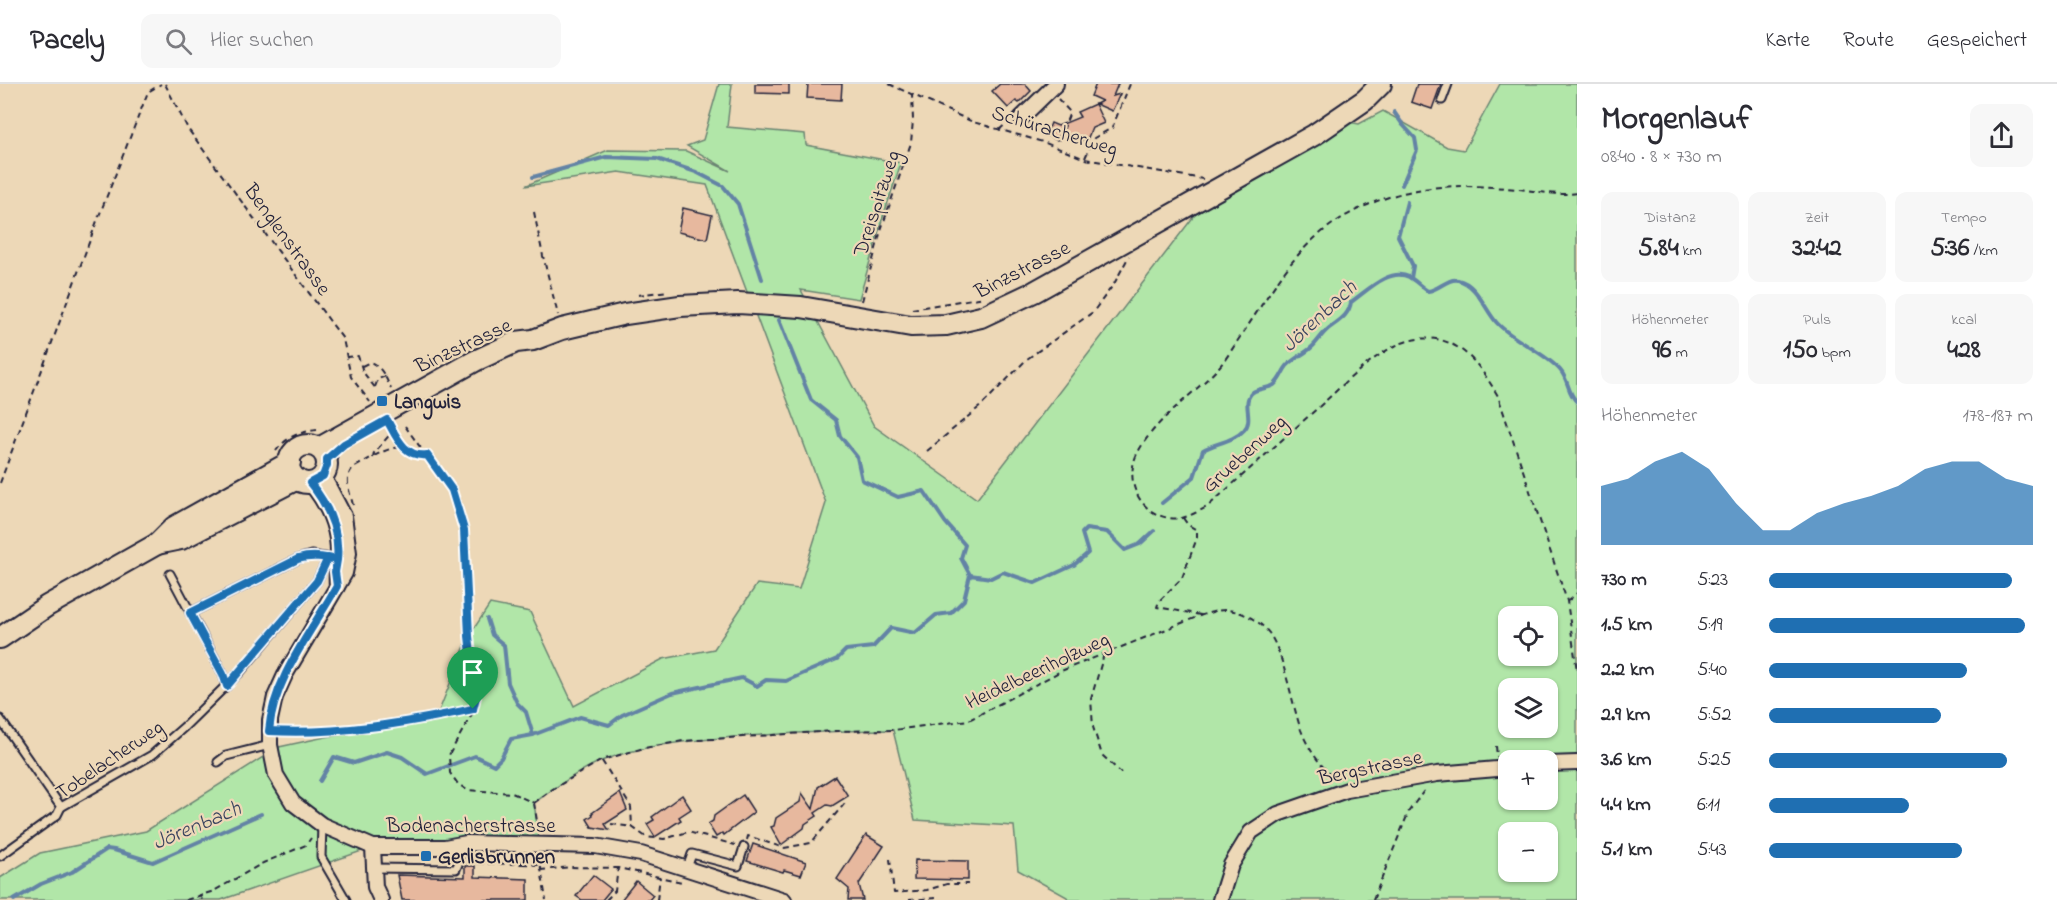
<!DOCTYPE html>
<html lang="de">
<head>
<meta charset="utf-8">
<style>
	body { margin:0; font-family:"Indie Flower",sans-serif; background:#f7f7f7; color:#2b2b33; height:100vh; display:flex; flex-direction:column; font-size:22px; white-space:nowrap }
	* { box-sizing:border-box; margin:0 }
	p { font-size:20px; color:#7c7c81 }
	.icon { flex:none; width:33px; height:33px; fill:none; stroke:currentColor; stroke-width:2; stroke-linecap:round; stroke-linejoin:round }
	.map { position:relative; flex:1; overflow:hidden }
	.sheet { display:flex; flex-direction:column; background:#fff; width:480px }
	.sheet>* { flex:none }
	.controls { position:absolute; left:1498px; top:522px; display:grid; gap:12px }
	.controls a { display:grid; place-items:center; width:60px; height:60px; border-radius:12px; background:#fff; box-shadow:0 2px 4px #0004; font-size:30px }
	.pin { position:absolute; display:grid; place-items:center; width:51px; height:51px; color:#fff; margin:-62px -26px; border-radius:50% 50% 50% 0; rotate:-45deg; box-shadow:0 0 6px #0007 }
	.pin .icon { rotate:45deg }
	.round { display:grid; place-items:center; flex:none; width:63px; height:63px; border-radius:12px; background:#f7f7f7 }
	.summary { display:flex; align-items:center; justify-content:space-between; height:102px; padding:0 24px }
	h1 { font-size:33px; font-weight:700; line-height:45px }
	.stats { display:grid; grid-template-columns:repeat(3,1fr); gap:9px; height:102px; padding:6px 24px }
	.stats div { display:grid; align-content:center; border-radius:12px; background:#f7f7f7; text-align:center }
	.stats b { font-size:26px; font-weight:700 }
	.stats small { font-size:16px; font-weight:400 }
	.stats p { font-size:16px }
	.chart { height:168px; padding:12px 24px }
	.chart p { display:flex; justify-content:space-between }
	.chart svg { width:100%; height:108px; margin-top:6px; fill:#1f6fb2; opacity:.7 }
	ul { padding:0 24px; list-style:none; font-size:20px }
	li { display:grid; grid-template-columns:96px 72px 1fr; align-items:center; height:45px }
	li i { height:15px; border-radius:8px; background:#1f6fb2 }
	header { display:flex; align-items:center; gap:36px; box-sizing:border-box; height:84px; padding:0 30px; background:#fff; border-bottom:2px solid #e1e1e2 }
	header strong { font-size:28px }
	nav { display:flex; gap:33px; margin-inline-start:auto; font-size:21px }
	.search { width:420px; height:54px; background:#f7f7f7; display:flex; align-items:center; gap:15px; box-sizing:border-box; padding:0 21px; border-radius:12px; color:#7c7c81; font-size:22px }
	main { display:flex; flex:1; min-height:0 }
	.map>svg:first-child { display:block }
</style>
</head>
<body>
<header>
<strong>Pacely</strong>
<div class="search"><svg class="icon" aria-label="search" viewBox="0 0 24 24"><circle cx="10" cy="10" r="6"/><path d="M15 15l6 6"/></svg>Hier suchen</div>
<nav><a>Karte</a><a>Route</a><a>Gespeichert</a></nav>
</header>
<main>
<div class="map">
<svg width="1577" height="816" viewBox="0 0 1577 816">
	<rect width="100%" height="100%" fill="#edd8b7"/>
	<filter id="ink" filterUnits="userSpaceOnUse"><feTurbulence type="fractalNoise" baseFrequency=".0167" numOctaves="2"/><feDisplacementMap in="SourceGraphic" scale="12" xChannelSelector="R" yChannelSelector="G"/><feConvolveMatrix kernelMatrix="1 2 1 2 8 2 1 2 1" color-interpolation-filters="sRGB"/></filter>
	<g filter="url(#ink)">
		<path fill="#b1e6a8" stroke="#6a8472" stroke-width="1.5" fill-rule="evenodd" d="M719 0H732L727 43 805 50 806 61 901 79 882 136 859 215 801 206 874 342 977 415 1214 106 1338 36 1359 40 1383 27 1447 63 1464 66 1500 0H1577V816H1068L1067 813 1018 786 1014 742 915 736 893 646C845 646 796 649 747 652 699 656 650 659 604 676 582 684 553 705 534 719L540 761 373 763 221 816H0V794L40 769 146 747 279 663 325 653 435 637 469 552 490 520 530 528 574 622 663 575 714 565 757 500 799 505 826 419 707 101 619 88 525 102 608 66 686 67 730 87 687 62 703 56ZM1509 532H1548V572H1509ZM1509 604H1548V644H1509ZM1509 676H1548V716H1509ZM1509 748H1548V788H1509Z"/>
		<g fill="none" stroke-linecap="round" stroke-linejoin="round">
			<g stroke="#6383a5" stroke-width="4">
				<polyline points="1394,28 1403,41 1415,54 1417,66 1402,101"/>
				<polyline points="533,93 606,73 657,75 696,88 723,102 738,120 762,195"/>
				<polyline points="1407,118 1398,152 1413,182 1411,194"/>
				<polyline points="779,236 811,316 836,336 840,352 857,373 862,396 898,413 924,407 945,438 965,461 961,474 970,491"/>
				<path d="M1162 419 1194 393 1203 366C1216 359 1234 357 1244 346 1255 335 1240 318 1253 308 1259 304 1267 305 1274 301 1281 295 1282 288 1287 282 1294 274 1305 270 1313 262 1318 257 1322 250 1328 245 1338 237 1349 232 1351 218 1366 208 1389 183 1409 193 1416 197 1421 203 1428 207 1439 206 1447 194 1458 196 1477 200 1485 226 1497 239 1515 258 1543 267 1560 286 1569 296 1567 309 1577 318"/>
				<polyline points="487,535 492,551 504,561 508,599 517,619 526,628 533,651"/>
				<polyline points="320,697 334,673 354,679 387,668 402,673 427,690 475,672 494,681 501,674 511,655 533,651 580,633 609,641 622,631 672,609 742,594 757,602 766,596 786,597 837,575 846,566 873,563 891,544 915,549 936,531 951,529 964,516 970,491 991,494 1003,488 1035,499 1074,481 1088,469 1082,449 1086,445 1107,448 1125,466 1140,460 1154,447"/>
				<polyline points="14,816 41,800 72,788 107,765 114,766 153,778 261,730"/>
			</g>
		</g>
		<g fill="#e7b89e" stroke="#22223b" stroke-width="1.5">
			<polygon points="755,0 789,0 789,10 755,9"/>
			<polygon points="808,0 842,0 841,16 807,14"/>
			<polygon points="1000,0 1025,0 1031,7 1019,19 1016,17 1008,24 992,7"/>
			<polygon points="1096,0 1118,0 1113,12 1120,10 1112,27 1096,20 1102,17 1091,12"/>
			<polygon points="1417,0 1441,0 1432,25 1411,18"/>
			<polygon points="1095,20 1104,39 1092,44 1086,58 1060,47 1057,56 1046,51 1051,39 1058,42 1080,33 1077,28"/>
			<polygon points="683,124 712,131 707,155 678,148"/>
			<polygon points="835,692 848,712 832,722 827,721 815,729 817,732 805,740 804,744 781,761 771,743 774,742 776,734 800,718 802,709 813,725 818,703"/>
			<polygon points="620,709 627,726 605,740 609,746 592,743 587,735 593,731 592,729"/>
			<polygon points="682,711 691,725 679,733 681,736 655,753 647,740 654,736 652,733"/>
			<polygon points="743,711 754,728 724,751 723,749 716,753 708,740 713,737 714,732"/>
			<polygon points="866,751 884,762 859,800 863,816 848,816 849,805 837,795"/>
			<polygon points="753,760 806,778 801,791 784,786 783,788 747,777"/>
			<polygon points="915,776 968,777 968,796 914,795"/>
			<polygon points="465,782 475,782 475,793 528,795 528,816 402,816 397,791 465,793"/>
			<polygon points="593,791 611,805 602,816 582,816 576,812"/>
			<polygon points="636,797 653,811 649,816 621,816"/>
		</g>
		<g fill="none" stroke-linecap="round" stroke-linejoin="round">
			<g stroke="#22223b" stroke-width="11">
				<g id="service">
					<polyline points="1442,16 1448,0"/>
					<polyline points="170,490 223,590 227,602"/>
					<polyline points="190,529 298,475 311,471 330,474"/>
					<polyline points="0,635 61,723"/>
					<polyline points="218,678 226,672 270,661"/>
					<polyline points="322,741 321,773 346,816"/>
					<polyline points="0,772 57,731 61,723 152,671 184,643 241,587 317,497 328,474"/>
					<polyline points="373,784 456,785 467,759"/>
					<polyline points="687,784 692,770 738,782 744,763"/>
				</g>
			</g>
			<g stroke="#22223b" stroke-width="18">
				<g id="minor">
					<polyline points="1021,34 1056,0"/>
					<polyline points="323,392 344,432 349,469 345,489 285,591 275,613 270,636 270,661 276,691 293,719 322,741 373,763 445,763 467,759 595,762 641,770 784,816"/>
					<path d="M310 399C327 419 338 442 338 469 337 481 336 490 337 503"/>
					<polyline points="1548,680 1577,679"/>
					<polyline points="373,763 375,803 381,816"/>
					<polyline points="1220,816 1231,781 1251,748 1278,730 1347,706 1437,690 1509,684"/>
				</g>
			</g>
			<g stroke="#22223b" stroke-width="24">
				<g id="secondary">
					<circle cx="308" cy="380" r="19"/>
					<polyline points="319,364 475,277 516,258 533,256 562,245 625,230 680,222 738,219 801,223 911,242 946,241 981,233 1034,208 1314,51 1365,16 1381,0"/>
					<polyline points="157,460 181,455 297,395"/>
					<polyline points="0,554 47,522 157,460 174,443 290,378"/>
				</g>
			</g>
			<g stroke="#22223b" stroke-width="2" stroke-dasharray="6 4.5" stroke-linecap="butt">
				<polyline points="165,0 188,45 343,255 351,293 370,318"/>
				<polyline points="889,0 973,38 1043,58 1085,75 1203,95"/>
				<polyline points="1058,15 1070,28 1059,57"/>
				<polyline points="999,46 1008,38"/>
				<polyline points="1085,74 1094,54 1112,44 1130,0"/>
				<path d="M1577 109C1558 112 1537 107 1518 105 1461 100 1416 99 1363 123 1301 151 1279 196 1243 249 1235 260 1228 273 1219 283 1194 311 1157 333 1138 368 1121 399 1144 439 1182 434 1190 432 1199 427 1207 423 1245 389 1282 356 1320 322 1343 301 1367 276 1395 262 1407 256 1422 253 1436 255 1466 260 1484 288 1498 312L1567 517 1577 587"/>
				<polyline points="534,128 543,172 558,231"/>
				<polyline points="638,211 668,207"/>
				<polyline points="862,217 881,146 911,59 913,36 912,11"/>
				<polyline points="912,225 984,213"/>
				<polyline points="346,273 358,272 363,288 376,305"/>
				<path d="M362 282 370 278C382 283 386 294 391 305"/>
				<polyline points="375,303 378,295 386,292"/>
				<polyline points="405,342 451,406 464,446 469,552 476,613 473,628 449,671 450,689 458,700 467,706 512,709 534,719"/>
				<polyline points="393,347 402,363"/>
				<path d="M276 367C287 352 300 348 317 346"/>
				<polyline points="927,367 983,320 1027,275 1093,228 1114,200 1129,172"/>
				<polyline points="373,374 374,369 393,347 391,343"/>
				<polyline points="0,399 97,137 148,8 161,0"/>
				<path d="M353 421C350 408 343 394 353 384 365 378 390 360 403 364 412 366 418 372 427 371"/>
				<polyline points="1183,434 1188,441 1197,446 1197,454 1182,494 1159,517 1157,523 1201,531"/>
				<polyline points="1568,517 1577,509"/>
				<polyline points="1104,570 1091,615 1093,643 1102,671 1121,689"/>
				<polyline points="283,648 319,648 403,638 473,625"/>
				<polyline points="1496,662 1497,673"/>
				<polyline points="602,677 631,723 632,743"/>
				<path d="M534 719 551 706 602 676 644 664 683 657 834 647 894 646 969 636 1061 587 1202 531C1209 529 1217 526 1225 526 1240 526 1259 536 1269 549 1284 570 1292 620 1301 646 1308 665 1321 682 1335 696"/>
				<polyline points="534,719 539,749"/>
				<polyline points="611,740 632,743 646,753 664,755 688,748 735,761"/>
				<polyline points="747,756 748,752 784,764 811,759 846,718"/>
				<polyline points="539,772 546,816"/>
				<polyline points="890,775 894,809 927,806 947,800 968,800"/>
				<polyline points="467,779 522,780 522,772"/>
				<polyline points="522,780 540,781"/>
				<polyline points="540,786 571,783 618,784 682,798"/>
				<polyline points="200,810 202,816"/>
				<polyline points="186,816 214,807 263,779 306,761 311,754"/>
				<polyline points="606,816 615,807 618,784"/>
				<polyline points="657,816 660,793"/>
				<polyline points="909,816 936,814 940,816"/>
				<polyline points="1373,816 1409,727 1426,704"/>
			</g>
			<use href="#service" stroke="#edd8b7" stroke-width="7"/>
			<use href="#minor" stroke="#edd8b7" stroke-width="14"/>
			<use href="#secondary" stroke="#edd8b7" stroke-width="20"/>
		</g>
	</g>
	<g fill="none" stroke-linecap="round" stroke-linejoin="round" filter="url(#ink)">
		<g stroke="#fff" stroke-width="12">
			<path id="route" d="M473 625 476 613 469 552 464 446 452 406 427 371C404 374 396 352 387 336L344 360 327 375V381L323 392 310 399C328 421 340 446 337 476L328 474 317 497 227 602 223 590 190 529 298 475C312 471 323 473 337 476L335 488 337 502C312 547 273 595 269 647 337 651 407 639 473 625"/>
		</g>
		<use href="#route" stroke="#1f6fb2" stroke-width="8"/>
	</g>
	<g fill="#1f6fb2" stroke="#edd8b7" stroke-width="2">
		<rect x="376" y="311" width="12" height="12" rx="3"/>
		<rect x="420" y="766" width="12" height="12" rx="3"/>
	</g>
	<g text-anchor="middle" stroke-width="4.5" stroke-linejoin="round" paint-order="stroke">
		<g font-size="21" fill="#22223b" stroke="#edd8b7">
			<text transform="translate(1055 46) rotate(17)" y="7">Schüracherweg</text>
			<text transform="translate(876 119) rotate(-72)" y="7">Dreispitzweg</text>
			<text transform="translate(288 155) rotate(54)" y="7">Benglenstrasse</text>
			<text transform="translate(1022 185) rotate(-27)" y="7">Binzstrasse</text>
			<text transform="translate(463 261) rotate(-25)" y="7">Binzstrasse</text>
			<text transform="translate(1244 369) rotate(-42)" y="7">Gruebenweg</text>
			<text transform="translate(1037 586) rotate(-25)" y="7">Heidelbeeriholzweg</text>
			<text transform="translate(109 675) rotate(-34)" y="7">Tobelacherweg</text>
			<text transform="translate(1370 683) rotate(-12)" y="7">Bergstrasse</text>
			<text x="471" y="748">Bodenacherstrasse</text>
		</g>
		<g font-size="21" font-weight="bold" fill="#22223b" stroke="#edd8b7" text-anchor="start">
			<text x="394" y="324">Langwis</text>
			<text x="438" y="779">Gerlisbrunnen</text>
		</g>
		<g font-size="22" font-style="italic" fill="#38425e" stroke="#edd8b7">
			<text transform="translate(1318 231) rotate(-43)" y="8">Jörenbach</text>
			<text transform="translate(196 740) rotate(-23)" y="8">Jörenbach</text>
		</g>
	</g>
</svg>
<div class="controls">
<a><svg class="icon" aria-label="locate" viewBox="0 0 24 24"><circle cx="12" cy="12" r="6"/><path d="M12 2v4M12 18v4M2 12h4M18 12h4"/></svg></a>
<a><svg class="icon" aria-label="layers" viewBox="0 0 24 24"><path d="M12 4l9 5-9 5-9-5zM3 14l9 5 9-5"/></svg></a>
<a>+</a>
<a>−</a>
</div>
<div class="pin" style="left:473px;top:625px;background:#1e9e55"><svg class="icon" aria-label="arrive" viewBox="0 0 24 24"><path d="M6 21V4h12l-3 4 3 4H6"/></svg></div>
</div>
<section class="sheet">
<div class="summary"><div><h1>Morgenlauf</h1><p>08:40 · 8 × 730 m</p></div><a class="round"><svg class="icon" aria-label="share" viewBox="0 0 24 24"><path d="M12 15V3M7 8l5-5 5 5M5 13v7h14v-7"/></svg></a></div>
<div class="stats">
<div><p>Distanz</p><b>5.84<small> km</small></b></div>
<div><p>Zeit</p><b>32:42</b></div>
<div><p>Tempo</p><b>5:36<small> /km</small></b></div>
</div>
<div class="stats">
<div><p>Höhenmeter</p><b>96<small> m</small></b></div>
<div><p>Puls</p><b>150<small> bpm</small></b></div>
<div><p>kcal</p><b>428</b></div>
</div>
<div class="chart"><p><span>Höhenmeter</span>178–187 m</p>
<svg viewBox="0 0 160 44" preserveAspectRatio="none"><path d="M0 44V20L10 17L20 10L30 6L40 13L50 27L60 38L70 38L80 31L90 27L100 24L110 20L120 13L130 10L140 10L150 17L160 20V44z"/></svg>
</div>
<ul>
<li><b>730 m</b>5:23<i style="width:92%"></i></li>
<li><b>1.5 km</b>5:19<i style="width:97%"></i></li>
<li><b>2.2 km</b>5:40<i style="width:75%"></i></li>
<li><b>2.9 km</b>5:52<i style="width:65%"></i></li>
<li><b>3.6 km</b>5:25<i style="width:90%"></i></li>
<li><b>4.4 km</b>6:11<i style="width:53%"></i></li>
<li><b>5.1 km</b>5:43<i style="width:73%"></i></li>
</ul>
</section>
</main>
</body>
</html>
